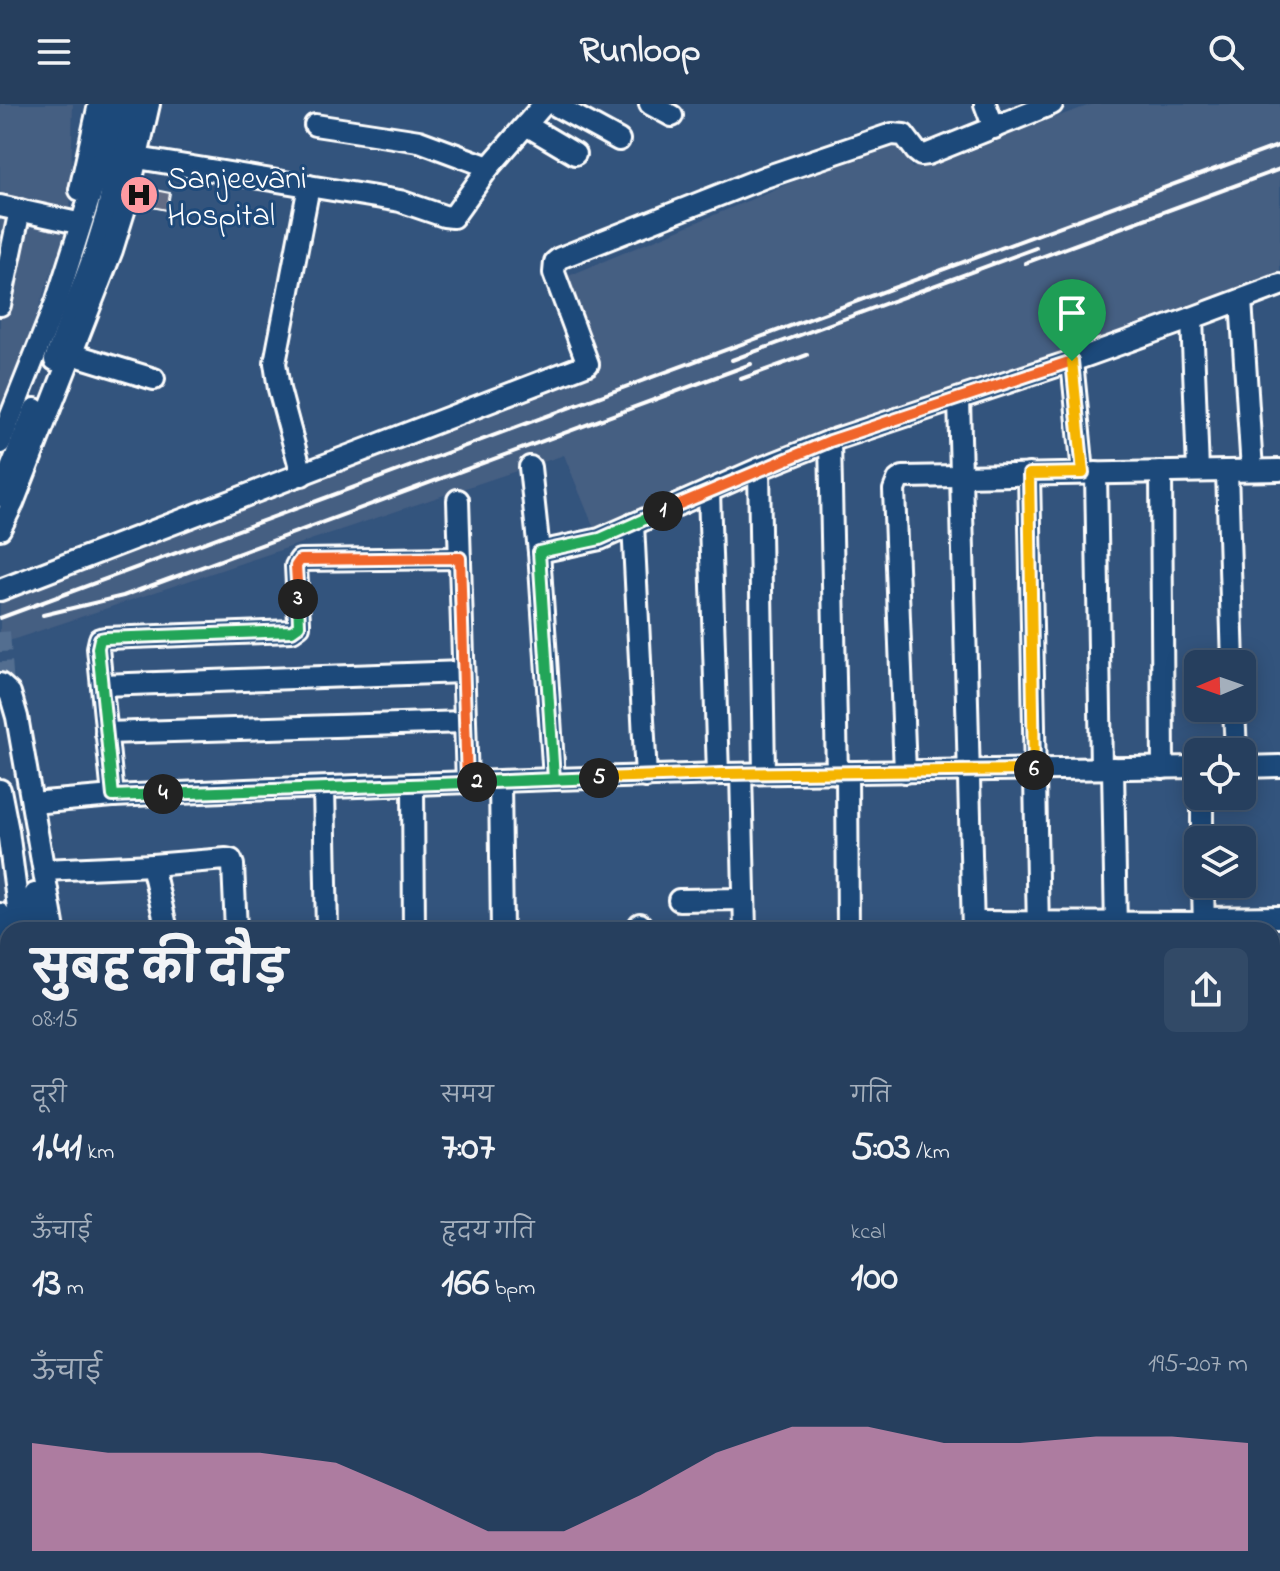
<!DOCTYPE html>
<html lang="hi">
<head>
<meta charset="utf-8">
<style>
	body { margin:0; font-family:"Indie Flower","Playpen Sans Deva",sans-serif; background:#324a67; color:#f1f3f6; height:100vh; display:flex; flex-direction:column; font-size:30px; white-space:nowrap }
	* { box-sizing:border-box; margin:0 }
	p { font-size:26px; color:#a4afbc }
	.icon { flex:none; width:44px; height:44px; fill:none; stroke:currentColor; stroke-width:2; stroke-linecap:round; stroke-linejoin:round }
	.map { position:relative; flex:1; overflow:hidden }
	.drawer { position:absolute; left:0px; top:818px; width:1280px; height:650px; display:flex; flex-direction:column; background:#263f5e; border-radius:24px 24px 0 0; box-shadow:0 4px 20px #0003,0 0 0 2px #425873 }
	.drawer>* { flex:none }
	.needle { width:52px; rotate:268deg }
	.controls { position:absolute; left:1184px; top:546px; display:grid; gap:16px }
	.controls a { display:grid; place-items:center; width:72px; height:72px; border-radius:12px; background:#263f5e; box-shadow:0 4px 20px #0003,0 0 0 2px #425873; font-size:40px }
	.pin { position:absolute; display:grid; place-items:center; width:68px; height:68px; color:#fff; margin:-82px -34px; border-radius:50% 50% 50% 0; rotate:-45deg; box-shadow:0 0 8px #0007 }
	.pin .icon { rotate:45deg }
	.km { position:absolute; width:40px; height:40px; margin:-20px; border-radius:50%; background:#222; color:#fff; font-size:22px; line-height:40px; text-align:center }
	.round { display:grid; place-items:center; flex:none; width:84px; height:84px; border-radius:12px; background:#324a67 }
	.head { display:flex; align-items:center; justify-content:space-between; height:136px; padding:0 32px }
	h1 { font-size:44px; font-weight:700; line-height:60px }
	.metrics { display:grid; grid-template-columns:repeat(3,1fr); gap:12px; height:136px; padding:8px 32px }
	.metrics div { display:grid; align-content:center }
	.metrics b { font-size:40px; font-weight:700 }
	.metrics small { font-size:22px; font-weight:400 }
	.metrics p { font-size:22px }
	.chart { height:224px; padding:16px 32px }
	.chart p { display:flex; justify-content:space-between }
	.chart svg { width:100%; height:144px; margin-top:8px; fill:#e797bd; opacity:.7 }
	header { display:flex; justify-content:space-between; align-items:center; height:104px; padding:0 32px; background:#263f5e; font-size:36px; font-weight:700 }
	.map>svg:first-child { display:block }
</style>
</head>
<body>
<header><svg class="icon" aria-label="menu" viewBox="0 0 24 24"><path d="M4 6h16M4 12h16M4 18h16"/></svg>Runloop<svg class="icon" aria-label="search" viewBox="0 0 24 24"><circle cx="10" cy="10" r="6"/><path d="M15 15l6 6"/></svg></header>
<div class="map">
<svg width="1280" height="1467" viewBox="0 0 1280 1467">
	<rect width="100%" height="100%" fill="#33547d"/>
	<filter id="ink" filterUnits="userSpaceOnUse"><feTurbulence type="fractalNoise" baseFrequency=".0125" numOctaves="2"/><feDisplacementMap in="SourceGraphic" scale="16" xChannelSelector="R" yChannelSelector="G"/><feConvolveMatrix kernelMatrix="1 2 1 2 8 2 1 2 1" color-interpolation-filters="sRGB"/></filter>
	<g filter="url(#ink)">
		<g fill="#455e82">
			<polygon points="0,0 73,0 70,116 0,313"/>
			<polygon points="1093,0 1280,0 1280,172 596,429 564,351 0,540 0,486 432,333 601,265 566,173 895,35 912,64"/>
		</g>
		<polygon fill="#636c85" stroke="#fff" stroke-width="2" points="135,82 170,89 167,106 132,99"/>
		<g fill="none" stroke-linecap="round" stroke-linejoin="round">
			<polyline stroke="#526e90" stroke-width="20" stroke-dasharray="20 10" stroke-linecap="butt" points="0,528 5,596"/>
			<g stroke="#fff" stroke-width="26">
				<g id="minor">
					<polyline points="553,0 619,36"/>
					<polyline points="650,0 672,12"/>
					<polyline points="985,0 994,24"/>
					<polyline points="315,21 419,37 489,63"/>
					<polyline points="526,21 575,50"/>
					<polyline points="137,54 400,97 444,112 453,113 489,63 544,0"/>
					<polyline points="80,86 99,0"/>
					<polyline points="0,102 73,118"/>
					<polyline points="1241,196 1252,366"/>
					<polyline points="0,201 20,106"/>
					<polyline points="1192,214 1198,367"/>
					<polyline points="72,250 154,275"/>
					<polyline points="55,256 95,148 107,109 131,0"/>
					<polyline points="1072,257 1083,369"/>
					<polyline points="959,295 973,826"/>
					<polyline points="830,337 837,669"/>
					<polyline points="0,339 57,196 105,45 114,0"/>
					<polyline points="530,363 539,448 554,675"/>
					<polyline points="759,365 764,669"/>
					<polyline points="1227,367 1233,560"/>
					<polyline points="1161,368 1163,664"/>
					<polyline points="1096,369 1101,664"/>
					<polyline points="1029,370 1038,826"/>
					<polyline points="302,371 279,285 275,259 309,82"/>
					<polyline points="709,387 718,670"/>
					<polyline points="0,392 35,305"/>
					<polyline points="458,396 467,679"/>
					<polyline points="633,420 646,673"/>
					<polyline points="0,425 13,399 112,146 126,101 149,0"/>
					<polyline points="539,448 600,435 759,365 830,337 1072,257 1192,214 1280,181"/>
					<polyline points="0,486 588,260 554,169 555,158 560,154 765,73 892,30 904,31 916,47 921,51 928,50 1052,0"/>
					<polyline points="0,580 10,589 17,613 54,826"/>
					<polyline points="102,581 463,568"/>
					<polyline points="1234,604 1236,648"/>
					<polyline points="106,629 465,618"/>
					<polyline points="1242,663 1280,662"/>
					<polyline points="1113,664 1116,826"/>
					<polyline points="847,668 848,826"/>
					<polyline points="905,668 894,386 898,376 903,373 1280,366"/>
					<polyline points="741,670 745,826"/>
					<polyline points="500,678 502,826"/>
					<polyline points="413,681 414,826"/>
					<polyline points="324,684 327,826"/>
					<polyline points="0,686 8,727 21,826"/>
					<polyline points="113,692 98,544 100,535 105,534 292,527 299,522 299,518 296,462 300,456 460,454"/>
					<polyline points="1202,692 1202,736"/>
					<polyline points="32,699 113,692 246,686 554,675 722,670 1198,663"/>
					<polyline points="152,761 167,826"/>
					<polyline points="44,766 152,761 226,755 231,756 233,761 236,826"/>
					<polyline points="1203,780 1204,826"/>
					<polyline points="35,790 40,826"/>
					<polyline points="679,796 744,795"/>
					<polyline points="0,810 8,856"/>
					<polyline points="1204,814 1280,813"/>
					<polyline points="973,818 1204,819"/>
					<polyline points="640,820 640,826"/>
					<polyline points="1272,1024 1280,1024"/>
					<polyline points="0,1029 8,1031"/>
					<polyline points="1272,1089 1280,1089"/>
					<polyline points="0,1290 8,1235"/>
					<polyline points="0,1309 8,1310"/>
					<polyline points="0,1410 8,1413"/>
					<polyline points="101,1460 105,1467"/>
					<polyline points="179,1460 180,1467"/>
					<polyline points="250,1460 251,1467"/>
					<polyline points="332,1460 332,1467"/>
					<polyline points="731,1460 731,1467"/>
					<polyline points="786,1460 786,1467"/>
					<polyline points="834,1460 834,1467"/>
					<polyline points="878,1460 879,1467"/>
					<polyline points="925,1460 925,1467"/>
					<polyline points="983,1460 983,1467"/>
					<polyline points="1054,1460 1054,1467"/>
					<polyline points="1131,1460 1131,1467"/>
					<polyline points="1216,1460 1216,1467"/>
					<polyline points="0,1467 8,1449"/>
				</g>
			</g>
			<use href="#minor" stroke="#1f4a7a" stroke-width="20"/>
			<g stroke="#fff" stroke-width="4">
				<polyline points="1025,159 1280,65"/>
				<polyline points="732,256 1036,144"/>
				<polyline points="741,275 807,251"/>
				<polyline points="43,511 123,492 751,260"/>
				<polyline points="0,514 1280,41"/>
			</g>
		</g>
	</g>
	<g fill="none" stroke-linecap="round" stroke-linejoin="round" filter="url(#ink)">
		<g stroke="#fff" stroke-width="16">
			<polyline id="split-1" points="663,407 830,337 1072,257"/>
		</g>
		<g stroke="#fff" stroke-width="16">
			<polyline id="split-2" points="477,678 554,675 539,448 600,435 663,407"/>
		</g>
		<g stroke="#fff" stroke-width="16">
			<polyline id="split-3" points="298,495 296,462 300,456 460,454 467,679 477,678"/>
		</g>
		<g stroke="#fff" stroke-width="16">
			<polyline id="split-4" points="163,690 113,692 98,544 100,535 105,534 292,527 299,522 298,495"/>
		</g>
		<g stroke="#fff" stroke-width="16">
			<polyline id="split-5" points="163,690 599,674"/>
		</g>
		<g stroke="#fff" stroke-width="16">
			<polyline id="split-6" points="599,674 722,670 1034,666"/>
		</g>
		<g stroke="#fff" stroke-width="16">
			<polyline id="split-7" points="1034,666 1029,370 1083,369 1072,257"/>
		</g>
		<use href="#split-1" stroke="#f0652b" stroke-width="10"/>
		<use href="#split-2" stroke="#22a559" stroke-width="10"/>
		<use href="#split-3" stroke="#f0652b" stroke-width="10"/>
		<use href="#split-4" stroke="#22a559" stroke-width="10"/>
		<use href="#split-5" stroke="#22a559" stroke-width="10"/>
		<use href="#split-6" stroke="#f5b400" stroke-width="10"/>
		<use href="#split-7" stroke="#f5b400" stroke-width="10"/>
	</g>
	<defs>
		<g id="hospital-disc" transform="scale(2)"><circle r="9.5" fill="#ff9aa2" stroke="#1f4a7a"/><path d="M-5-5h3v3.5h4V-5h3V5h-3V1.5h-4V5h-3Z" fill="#111"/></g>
	</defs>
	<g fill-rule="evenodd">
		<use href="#hospital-disc" x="139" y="91"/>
	</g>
	<g text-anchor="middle" stroke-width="6" stroke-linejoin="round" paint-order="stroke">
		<g font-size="32" fill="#fff" stroke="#1f4a7a" text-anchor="start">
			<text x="167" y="84">Sanjeevani<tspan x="167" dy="37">Hospital</tspan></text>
		</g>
	</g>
</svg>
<div class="controls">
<a><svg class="needle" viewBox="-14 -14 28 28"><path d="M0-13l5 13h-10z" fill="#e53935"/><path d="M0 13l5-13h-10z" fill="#a4afbc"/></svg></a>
<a><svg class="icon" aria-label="locate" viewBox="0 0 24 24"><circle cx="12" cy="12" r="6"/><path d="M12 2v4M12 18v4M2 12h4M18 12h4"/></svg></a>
<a><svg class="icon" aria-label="layers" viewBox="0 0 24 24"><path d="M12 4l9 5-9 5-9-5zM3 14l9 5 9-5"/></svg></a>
</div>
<div class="pin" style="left:1072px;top:257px;background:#1e9e55"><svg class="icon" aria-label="arrive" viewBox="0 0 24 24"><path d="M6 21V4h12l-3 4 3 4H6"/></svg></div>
<b class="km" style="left:663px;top:407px">1</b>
<b class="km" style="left:477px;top:678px">2</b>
<b class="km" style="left:298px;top:495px">3</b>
<b class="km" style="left:163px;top:690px">4</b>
<b class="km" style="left:599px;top:674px">5</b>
<b class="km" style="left:1034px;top:666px">6</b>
<section class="drawer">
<div class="head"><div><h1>सुबह की दौड़</h1><p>08:15</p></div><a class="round"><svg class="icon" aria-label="share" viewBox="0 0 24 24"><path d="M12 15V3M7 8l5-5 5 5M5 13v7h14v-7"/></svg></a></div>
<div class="metrics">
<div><p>दूरी</p><b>1.41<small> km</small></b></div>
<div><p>समय</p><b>7:07</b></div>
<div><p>गति</p><b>5:03<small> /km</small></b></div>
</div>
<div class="metrics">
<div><p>ऊँचाई</p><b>13<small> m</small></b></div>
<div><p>हृदय गति</p><b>166<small> bpm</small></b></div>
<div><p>kcal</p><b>100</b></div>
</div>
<div class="chart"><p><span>ऊँचाई</span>195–207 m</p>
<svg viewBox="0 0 160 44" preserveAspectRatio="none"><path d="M0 44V11L10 14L20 14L30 14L40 17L50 27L60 38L70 38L80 27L90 14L100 6L110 6L120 11L130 11L140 9L150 9L160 11V44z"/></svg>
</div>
</section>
</div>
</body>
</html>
